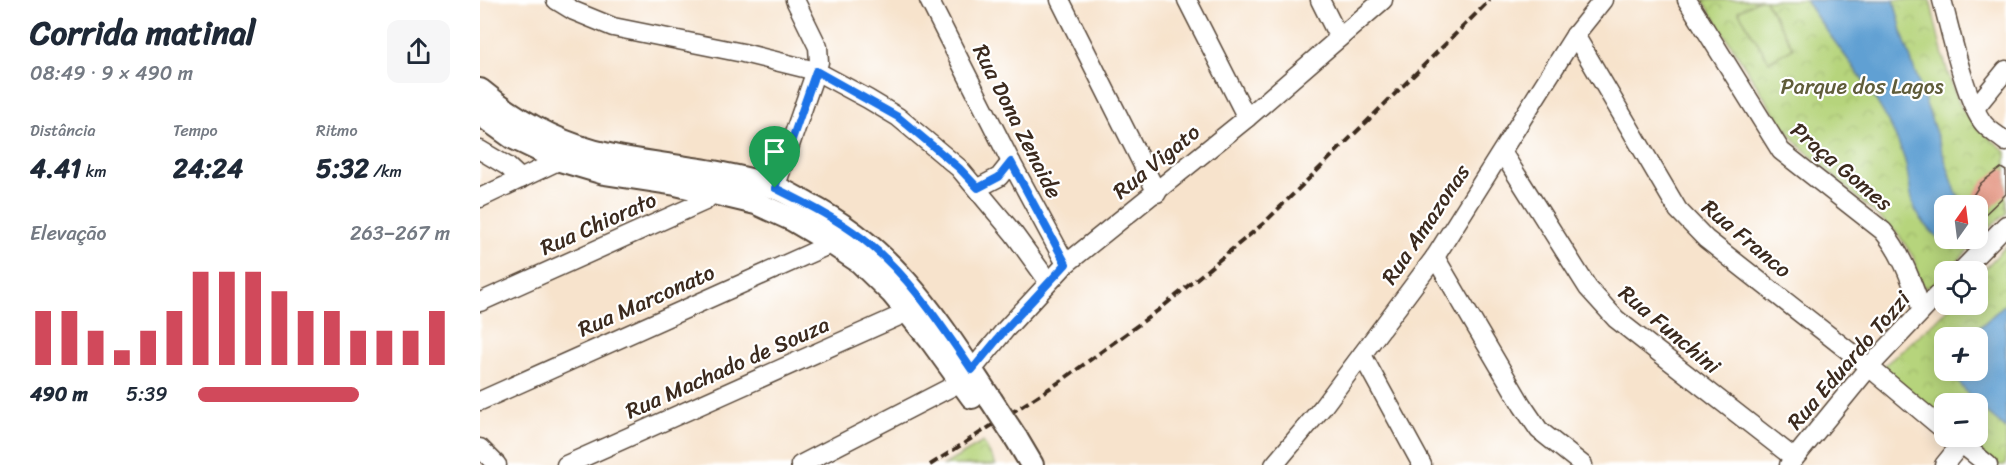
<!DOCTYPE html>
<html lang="pt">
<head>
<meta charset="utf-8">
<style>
	body { margin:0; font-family:Sriracha,sans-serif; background:#f6f6f7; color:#1f2937; height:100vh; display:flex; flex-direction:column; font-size:22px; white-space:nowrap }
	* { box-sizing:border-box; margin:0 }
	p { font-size:20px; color:#747a83 }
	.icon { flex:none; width:33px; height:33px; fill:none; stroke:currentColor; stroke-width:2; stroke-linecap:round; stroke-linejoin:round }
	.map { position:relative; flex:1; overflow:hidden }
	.details { display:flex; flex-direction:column; background:#fff; width:480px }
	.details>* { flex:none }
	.needle { width:39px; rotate:14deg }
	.fabs { position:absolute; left:1454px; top:195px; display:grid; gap:12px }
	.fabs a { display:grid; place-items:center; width:54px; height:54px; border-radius:12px; background:#fff; box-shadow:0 3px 15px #0003; font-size:30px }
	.pin { position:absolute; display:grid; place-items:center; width:51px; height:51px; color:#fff; margin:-62px -26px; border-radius:50% 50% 50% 0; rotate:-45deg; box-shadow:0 0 6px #0007 }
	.pin .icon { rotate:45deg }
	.round { display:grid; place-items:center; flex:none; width:63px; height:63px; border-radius:12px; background:#f6f6f7 }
	.summary { display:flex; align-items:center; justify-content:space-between; height:102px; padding:0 30px }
	h1 { font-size:33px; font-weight:800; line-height:45px }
	.figures { display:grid; grid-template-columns:repeat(3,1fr); gap:9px; height:102px; padding:6px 30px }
	.figures div { display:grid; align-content:center }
	.figures b { font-size:26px; font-weight:800 }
	.figures small { font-size:16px; font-weight:400 }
	.figures p { font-size:16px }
	.chart { height:168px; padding:12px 30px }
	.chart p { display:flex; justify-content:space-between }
	.chart svg { width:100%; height:108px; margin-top:6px; stroke:#d1495b; stroke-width:6 }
	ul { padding:0 30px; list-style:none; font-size:20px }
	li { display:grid; grid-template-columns:96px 72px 1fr; align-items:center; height:45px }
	li i { height:15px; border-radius:8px; background:#d1495b }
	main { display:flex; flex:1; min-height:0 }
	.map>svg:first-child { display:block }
</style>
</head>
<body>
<main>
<section class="details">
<div class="summary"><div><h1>Corrida matinal</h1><p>08:49 · 9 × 490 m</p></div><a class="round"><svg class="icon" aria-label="share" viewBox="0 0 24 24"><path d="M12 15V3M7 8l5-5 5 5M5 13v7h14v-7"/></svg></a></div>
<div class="figures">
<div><p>Distância</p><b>4.41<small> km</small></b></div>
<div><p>Tempo</p><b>24:24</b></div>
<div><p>Ritmo</p><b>5:32<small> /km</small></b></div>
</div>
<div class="chart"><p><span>Elevação</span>263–267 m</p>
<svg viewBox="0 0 160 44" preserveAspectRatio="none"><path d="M5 44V22M15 44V22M25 44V30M35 44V38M45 44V30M55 44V22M65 44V6M75 44V6M85 44V6M95 44V14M105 44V22M115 44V22M125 44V30M135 44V30M145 44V30M155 44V22"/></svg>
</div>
<ul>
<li><b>490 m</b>5:39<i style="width:64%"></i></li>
</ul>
</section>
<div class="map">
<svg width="1526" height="465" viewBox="0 0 1526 465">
	<defs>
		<pattern id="park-crowns" width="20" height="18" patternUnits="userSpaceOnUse" patternTransform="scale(1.5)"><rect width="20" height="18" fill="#b6d47b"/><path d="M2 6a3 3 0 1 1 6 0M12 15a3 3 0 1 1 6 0" fill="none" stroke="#9db66a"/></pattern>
	</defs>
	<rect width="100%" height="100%" fill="#fff"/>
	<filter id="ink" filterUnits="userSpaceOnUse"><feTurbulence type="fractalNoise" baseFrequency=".0167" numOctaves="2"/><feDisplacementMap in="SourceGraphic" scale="12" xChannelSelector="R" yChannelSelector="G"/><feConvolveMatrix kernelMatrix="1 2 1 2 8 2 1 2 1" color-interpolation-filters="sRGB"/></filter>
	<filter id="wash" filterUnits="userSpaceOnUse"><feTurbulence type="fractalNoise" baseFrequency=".008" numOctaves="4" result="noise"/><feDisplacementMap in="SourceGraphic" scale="24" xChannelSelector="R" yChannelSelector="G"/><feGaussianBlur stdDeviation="1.35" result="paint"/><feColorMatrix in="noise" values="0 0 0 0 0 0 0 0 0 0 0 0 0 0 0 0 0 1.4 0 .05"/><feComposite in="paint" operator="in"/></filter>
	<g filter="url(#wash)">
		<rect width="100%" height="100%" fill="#f7e3cc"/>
		<g fill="url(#park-crowns)" stroke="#787f4c" stroke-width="1.5" fill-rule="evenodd">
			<path d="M1223 0H1450C1458 34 1465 73 1480 105 1490 123 1511 138 1526 152V214L1512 225 1468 271 1464 272V276L1456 284 1445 288 1439 279 1434 258 1418 234 1320 146 1296 116ZM1464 206H1497V238H1464Z"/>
			<path d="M1526 246V465H1517L1481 437 1497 436V404H1464V423L1399 370 1455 322 1472 305 1497 304V277ZM1464 338H1497V370H1464Z"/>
			<polygon points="503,442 516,465 464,465"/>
		</g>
		<polygon fill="#b6d47b" stroke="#787f4c" stroke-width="1.5" points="1279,0 1285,0 1313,48 1289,61 1258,11"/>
		<g fill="#61a0d3" stroke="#4e6578" stroke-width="1.5">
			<path d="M1325 0H1414L1424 39 1476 192 1484 205 1464 206V238L1469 239C1466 239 1463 239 1460 239 1454 236 1436 214 1434 207 1429 194 1429 173 1424 158 1405 100 1358 50 1325 0Z"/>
			<polygon points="1524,305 1526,306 1526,429 1494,402 1470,371 1497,370 1497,338 1489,337"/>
		</g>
		<g id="blocks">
			<polygon fill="#e3937f" points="1521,168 1526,171 1526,194 1497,222 1497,206 1486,206 1501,183"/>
		</g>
	</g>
	<g filter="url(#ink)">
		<use href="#blocks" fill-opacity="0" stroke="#574638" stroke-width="1.5"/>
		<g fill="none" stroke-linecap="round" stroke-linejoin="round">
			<g stroke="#574638" stroke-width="21">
				<g id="minor">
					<polyline points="76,0 94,11 133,27 263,53 336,71 388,99 418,117 479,168 534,234 568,281"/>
					<polyline points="449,0 531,162 586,264"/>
					<polyline points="580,0 677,193"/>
					<polyline points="707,0 767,118"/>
					<polyline points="840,0 859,38"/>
					<path d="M1207 0 1301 151 1403 231C1423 255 1431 281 1442 310"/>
					<path d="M1462 0C1470 29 1486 103 1504 124 1510 131 1519 136 1526 142"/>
					<polyline points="1095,35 1198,210 1226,239 1389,367 1464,430"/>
					<polyline points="1495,108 1526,70"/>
					<polyline points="0,150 27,166 41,179"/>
					<polyline points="1022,152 1108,288 1136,319 1314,458"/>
					<polyline points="295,188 339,62 338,47 315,0"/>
					<polyline points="498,188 519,177 531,162"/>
					<polyline points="0,198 80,160"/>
					<polyline points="955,257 1042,405 1059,430 1103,465"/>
					<polyline points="1480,272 1526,225"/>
					<polyline points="0,302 225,201 240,184"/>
					<polyline points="882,355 942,465"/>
					<polyline points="492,370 525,330 586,264 767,118 903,0"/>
					<polyline points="0,401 353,243"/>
					<polyline points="1472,436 1508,465"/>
					<polyline points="0,448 17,465"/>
					<polyline points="86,465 428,312"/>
					<polyline points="320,465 481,382"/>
					<polyline points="794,465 842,408 955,257 1095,35 1123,0"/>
					<polyline points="1309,465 1389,367 1464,288"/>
					<polyline points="1464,465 1481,444"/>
				</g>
			</g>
			<g stroke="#574638" stroke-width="26">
				<g id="major">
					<path d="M0 90C37 121 82 145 129 155 183 167 241 169 294 187 305 191 316 198 327 204 416 250 457 319 511 400"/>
					<polyline points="0,114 32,137 80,160 124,173 196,184 276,203 313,220 347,240 380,262 412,293 450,339 492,397"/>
					<polyline points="536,438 552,465"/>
				</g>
			</g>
			<use href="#minor" stroke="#fff" stroke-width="18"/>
			<use href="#major" stroke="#fff" stroke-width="22"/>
			<polyline stroke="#3b2a1e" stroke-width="4" stroke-dasharray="9 4.5" stroke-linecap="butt" points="450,465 581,381 680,309 784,223 1010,0"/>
			<g stroke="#574638" stroke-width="26" stroke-linecap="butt">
				<polyline id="major-bridge" points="511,400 536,438"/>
			</g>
			<use href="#major-bridge" stroke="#fff" stroke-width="22"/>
		</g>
	</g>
	<g fill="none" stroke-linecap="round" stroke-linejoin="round" filter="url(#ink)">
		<g stroke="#fff" stroke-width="12">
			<path id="route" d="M336 71 418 117 479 168 498 188 519 177 531 162 586 264 525 330 492 370C460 323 428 274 383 239 356 218 325 203 295 188Z"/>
		</g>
		<use href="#route" stroke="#1a73e8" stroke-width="8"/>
	</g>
	<g text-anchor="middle" stroke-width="4.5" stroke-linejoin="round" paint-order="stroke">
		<g font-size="22" fill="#605d3a" stroke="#fff">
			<text x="1382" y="94">Parque dos Lagos</text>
		</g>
		<g font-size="22" fill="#3b2a1e" stroke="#fff">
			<text transform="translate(538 121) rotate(63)" y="8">Rua Dona Zenaide</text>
			<text transform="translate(676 161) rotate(-39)" y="8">Rua Vigato</text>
			<text transform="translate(1362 166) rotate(40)" y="8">Praça Gomes</text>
			<text transform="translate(118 223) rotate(-24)" y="8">Rua Chiorato</text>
			<text transform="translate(945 224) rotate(-56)" y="8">Rua Amazonas</text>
			<text transform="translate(1267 238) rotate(40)" y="8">Rua Franco</text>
			<text transform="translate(166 300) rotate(-24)" y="8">Rua Marconato</text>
			<text transform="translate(1190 329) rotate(40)" y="8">Rua Funchini</text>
			<text transform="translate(1368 360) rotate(-49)" y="8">Rua Eduardo Tozzi</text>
			<text transform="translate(247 367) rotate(-24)" y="8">Rua Machado de Souza</text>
		</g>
	</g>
</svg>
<div class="fabs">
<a><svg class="needle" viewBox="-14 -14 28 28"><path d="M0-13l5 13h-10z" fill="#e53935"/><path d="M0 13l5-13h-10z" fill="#747a83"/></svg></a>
<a><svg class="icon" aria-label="locate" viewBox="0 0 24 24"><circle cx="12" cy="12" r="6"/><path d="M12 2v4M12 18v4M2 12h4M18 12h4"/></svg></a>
<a>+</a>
<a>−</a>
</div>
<div class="pin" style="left:295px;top:188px;background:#1e9e55"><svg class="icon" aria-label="arrive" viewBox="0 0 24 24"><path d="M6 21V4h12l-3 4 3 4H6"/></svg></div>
</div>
</main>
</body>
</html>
